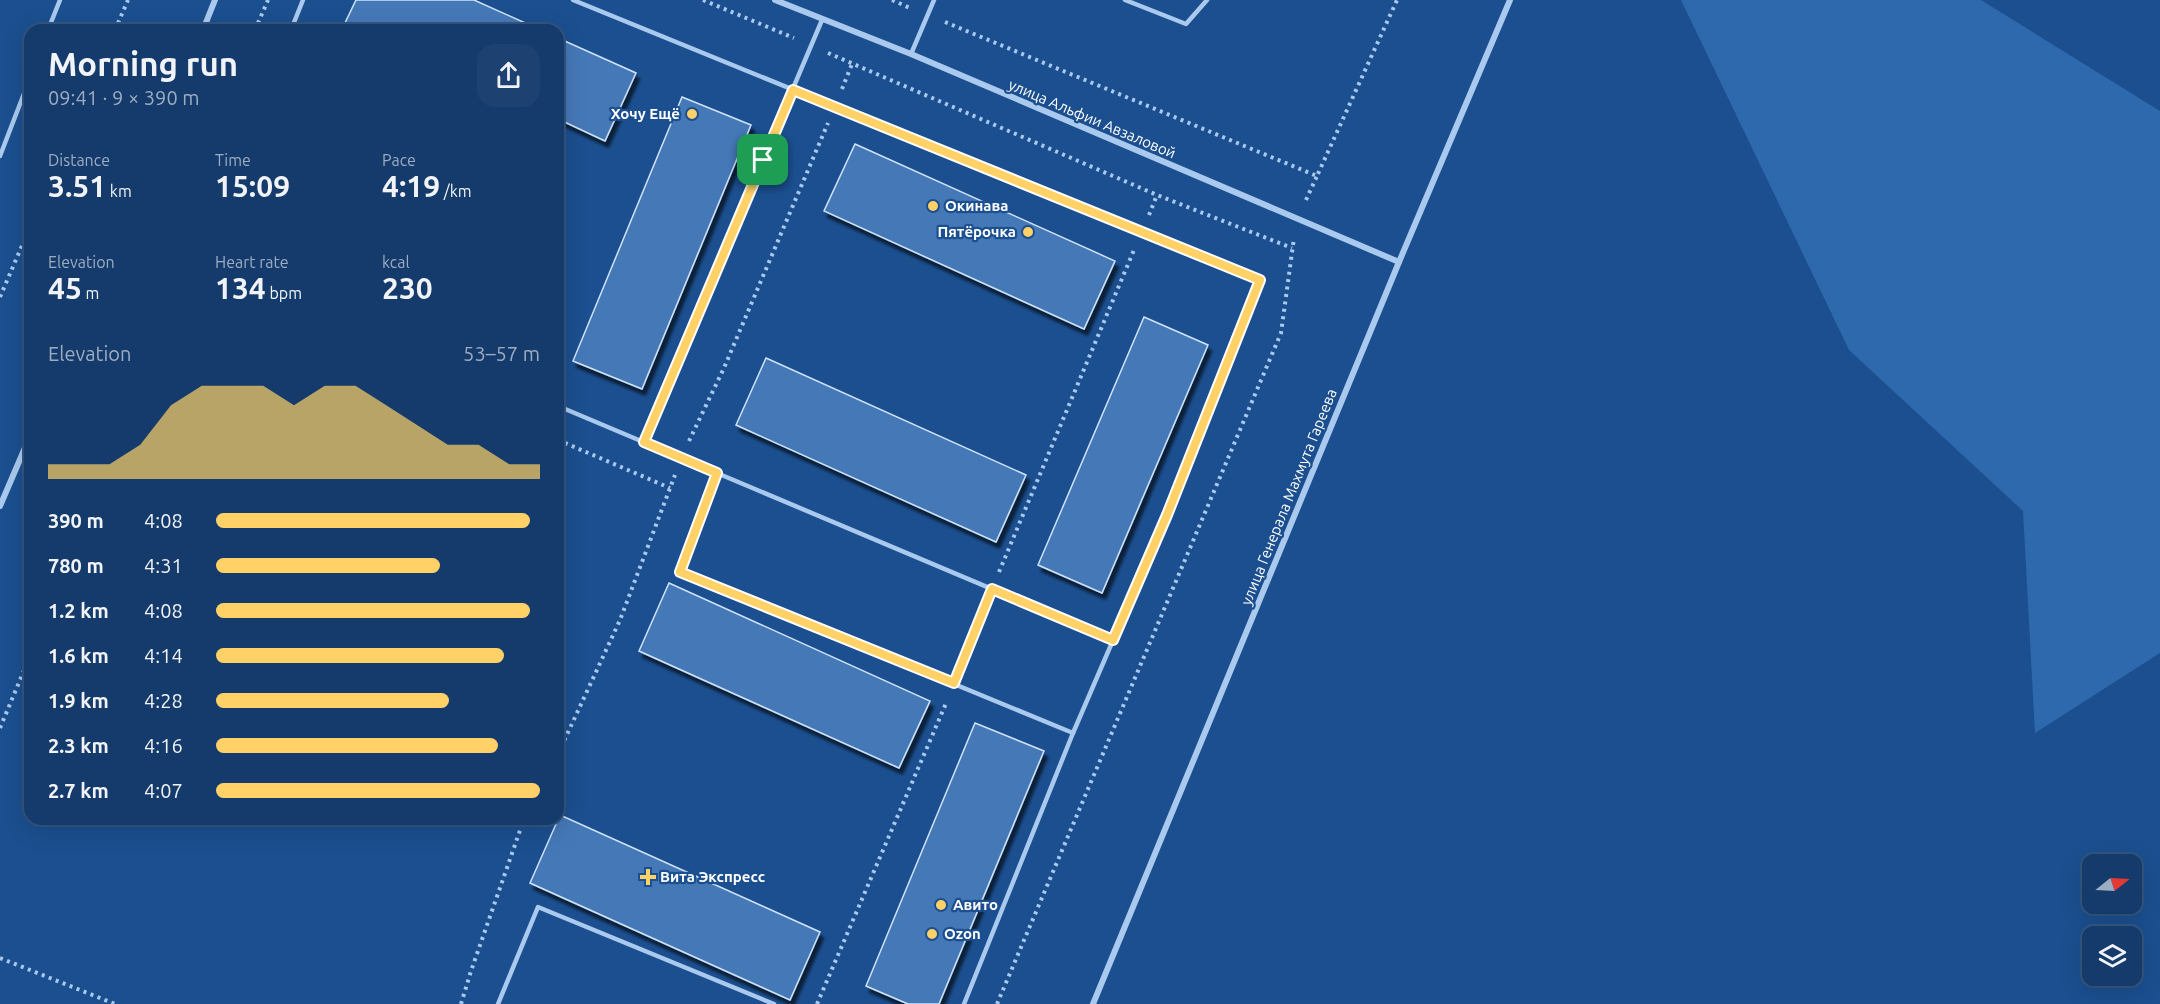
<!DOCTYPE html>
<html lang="en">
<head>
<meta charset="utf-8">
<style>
	body { margin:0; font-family:Ubuntu,sans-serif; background:#1d4271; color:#f1f3f6; height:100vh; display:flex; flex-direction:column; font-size:22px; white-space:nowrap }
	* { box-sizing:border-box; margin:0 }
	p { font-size:20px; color:#9dadc1 }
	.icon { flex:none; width:33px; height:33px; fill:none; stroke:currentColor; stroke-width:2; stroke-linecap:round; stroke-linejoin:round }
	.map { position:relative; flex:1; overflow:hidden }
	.drawer { position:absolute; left:24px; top:24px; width:540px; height:801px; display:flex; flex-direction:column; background:#143b6b; border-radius:18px; box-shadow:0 6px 24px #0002,0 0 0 2px #33557e }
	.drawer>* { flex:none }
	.needle { width:39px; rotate:72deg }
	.tools { position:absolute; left:2082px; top:854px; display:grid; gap:12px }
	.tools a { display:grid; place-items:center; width:60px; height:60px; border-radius:12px; background:#143b6b; box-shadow:0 6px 24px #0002,0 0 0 2px #33557e; font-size:30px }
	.pin { position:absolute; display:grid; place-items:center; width:51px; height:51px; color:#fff; margin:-26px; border-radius:12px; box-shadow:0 3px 9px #0006 }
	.round { display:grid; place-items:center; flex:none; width:63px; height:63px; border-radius:18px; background:#1d4271 }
	.head { display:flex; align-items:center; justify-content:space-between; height:102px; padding:0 24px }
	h1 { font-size:33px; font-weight:700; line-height:45px }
	.metrics { display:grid; grid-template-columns:repeat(3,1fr); gap:9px; height:102px; padding:6px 24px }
	.metrics div { display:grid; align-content:center }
	.metrics b { font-size:30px; font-weight:700 }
	.metrics small { font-size:16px; font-weight:400 }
	.metrics p { font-size:16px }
	.chart { height:168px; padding:12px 24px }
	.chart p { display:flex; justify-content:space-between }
	.chart svg { width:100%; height:108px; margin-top:6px; fill:#ffd166; opacity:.7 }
	ul { padding:0 24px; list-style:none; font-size:20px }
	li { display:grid; grid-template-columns:96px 72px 1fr; align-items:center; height:45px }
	li i { height:15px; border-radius:8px; background:#ffd166 }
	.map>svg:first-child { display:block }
</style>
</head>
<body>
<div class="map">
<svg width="2160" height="1004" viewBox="0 0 2160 1004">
	<defs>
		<filter id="shadow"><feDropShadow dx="3.5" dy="6" stdDeviation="1.5" flood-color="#0009"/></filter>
	</defs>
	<rect width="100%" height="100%" fill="#1b4f8f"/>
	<polygon fill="#2e69ad" points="1681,0 1981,0 2160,111 2160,653 2035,733 2023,511 1849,350"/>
	<g fill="#4478b7" stroke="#cfe3fa" stroke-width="1.5" filter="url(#shadow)">
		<polygon points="356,0 474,0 541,30 360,30 345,23"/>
		<polygon points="558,38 636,73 605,141 558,119"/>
		<polygon points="682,97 751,125 642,389 573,361"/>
		<polygon points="855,144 1115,261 1084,329 824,211"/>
		<polygon points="1144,317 1208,345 1102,593 1038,565"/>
		<polygon points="766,358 1026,475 996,542 736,425"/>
		<polygon points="669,583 930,701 899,768 639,651"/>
		<polygon points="975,723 1044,751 939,1004 908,1004 866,986"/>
		<polygon points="560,815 820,932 790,1000 530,883"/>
	</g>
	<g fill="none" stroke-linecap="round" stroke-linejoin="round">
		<g stroke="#a9c9ee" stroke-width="4" stroke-dasharray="3 4.5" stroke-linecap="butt">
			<polyline points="703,0 794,38"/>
			<polyline points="892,0 910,8"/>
			<polyline points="945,22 1317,176 1397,0"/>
			<polyline points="115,30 128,0"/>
			<polyline points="255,30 268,0"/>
			<polyline points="828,53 1157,195 1292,248"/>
			<polyline points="842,89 852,64"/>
			<polyline points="1306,200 1317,176"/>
			<polyline points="1149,215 1157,195"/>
			<polyline points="0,297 30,227"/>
			<polyline points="558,440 670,488"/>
			<polyline points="689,441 724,368 828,123"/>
			<polyline points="999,572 1134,250"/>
			<polyline points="961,667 985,607"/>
			<polyline points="0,728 30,656"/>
			<polyline points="558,754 620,620 675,475"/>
			<polyline points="0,958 115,1004"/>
			<polyline points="461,1004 471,971 524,819"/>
			<polyline points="817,1004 947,701"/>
			<polyline points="997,1004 1281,333 1294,238"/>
		</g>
		<g stroke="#a9c9ee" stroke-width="4.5">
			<polyline points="573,0 1260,280 1167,515 1073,733 964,1004"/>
			<polyline points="1125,0 1186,24 1207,0"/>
			<polyline points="48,30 60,0"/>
			<polyline points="291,30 303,0"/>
			<polyline points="911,54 934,0"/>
			<polyline points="0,156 30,78"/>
			<polyline points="558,406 1113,640"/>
			<polyline points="643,442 822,20"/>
			<polyline points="717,473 680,571 1073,733"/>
			<polyline points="498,1004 538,907 774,1004"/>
		</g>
		<g stroke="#a9c9ee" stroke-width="6">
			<polyline points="775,0 911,54 1399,262"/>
			<polyline points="203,30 215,0"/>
			<polyline points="0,506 30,436"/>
			<polyline points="1093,1004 1399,262 1510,0"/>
		</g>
	</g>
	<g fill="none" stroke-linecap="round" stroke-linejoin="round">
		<g stroke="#fff" stroke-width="12">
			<polygon id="route" points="793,90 1260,280 1167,515 1113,640 992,589 954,683 680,572 717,473 644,442"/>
		</g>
		<use href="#route" stroke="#ffd166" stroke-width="8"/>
	</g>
	<g fill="#ffd166" stroke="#1b4f8f" stroke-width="2">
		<circle cx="692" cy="114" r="6"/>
		<circle cx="933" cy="206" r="6"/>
		<circle cx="1028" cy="232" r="6"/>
		<path d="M645 868h6v6h6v6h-6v6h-6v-6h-6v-6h6z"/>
		<circle cx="941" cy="905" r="6"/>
		<circle cx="932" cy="934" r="6"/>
	</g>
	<g text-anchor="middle" stroke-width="4.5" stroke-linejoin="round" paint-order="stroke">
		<g font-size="15" font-weight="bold" fill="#fff" stroke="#1b4f8f" text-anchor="start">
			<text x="680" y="119" text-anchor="end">Хочу Ещё</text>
			<text x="945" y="211">Окинава</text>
			<text x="1016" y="237" text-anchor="end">Пятёрочка</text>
			<text x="660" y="882">Вита Экспресс</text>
			<text x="953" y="910">Авито</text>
			<text x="944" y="939">Ozon</text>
		</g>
		<g font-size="15" fill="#fff" stroke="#1b4f8f">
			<text transform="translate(1092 119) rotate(23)" y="5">улица Альфии Авзаловой</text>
			<text transform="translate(1289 497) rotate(-68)" y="5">улица Генерала Махмута Гареева</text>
		</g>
	</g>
</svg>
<div class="tools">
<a><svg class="needle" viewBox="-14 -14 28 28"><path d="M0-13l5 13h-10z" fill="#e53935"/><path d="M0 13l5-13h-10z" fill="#9dadc1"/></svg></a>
<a><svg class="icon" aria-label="layers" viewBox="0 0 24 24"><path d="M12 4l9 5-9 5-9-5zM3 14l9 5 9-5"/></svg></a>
</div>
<div class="pin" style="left:763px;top:160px;background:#1e9e55"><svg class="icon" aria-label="arrive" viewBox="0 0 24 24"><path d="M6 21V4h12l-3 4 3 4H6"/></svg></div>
<section class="drawer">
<div class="head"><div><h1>Morning run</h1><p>09:41 · 9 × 390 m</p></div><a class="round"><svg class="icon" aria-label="share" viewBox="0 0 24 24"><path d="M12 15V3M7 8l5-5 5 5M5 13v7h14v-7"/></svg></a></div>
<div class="metrics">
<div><p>Distance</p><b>3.51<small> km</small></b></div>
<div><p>Time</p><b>15:09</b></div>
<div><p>Pace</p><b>4:19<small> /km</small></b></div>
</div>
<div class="metrics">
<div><p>Elevation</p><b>45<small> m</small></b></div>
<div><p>Heart rate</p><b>134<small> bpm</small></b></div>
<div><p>kcal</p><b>230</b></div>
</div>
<div class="chart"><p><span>Elevation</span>53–57 m</p>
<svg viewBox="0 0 160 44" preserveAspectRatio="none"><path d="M0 44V38L10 38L20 38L30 30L40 14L50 6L60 6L70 6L80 14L90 6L100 6L110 14L120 22L130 30L140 30L150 38L160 38V44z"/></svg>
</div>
<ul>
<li><b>390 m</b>4:08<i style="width:97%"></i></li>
<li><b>780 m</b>4:31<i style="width:69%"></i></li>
<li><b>1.2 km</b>4:08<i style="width:97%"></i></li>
<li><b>1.6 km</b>4:14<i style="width:89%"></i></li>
<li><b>1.9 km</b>4:28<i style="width:72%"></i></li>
<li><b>2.3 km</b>4:16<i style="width:87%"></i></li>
<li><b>2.7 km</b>4:07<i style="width:100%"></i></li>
</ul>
</section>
</div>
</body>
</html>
